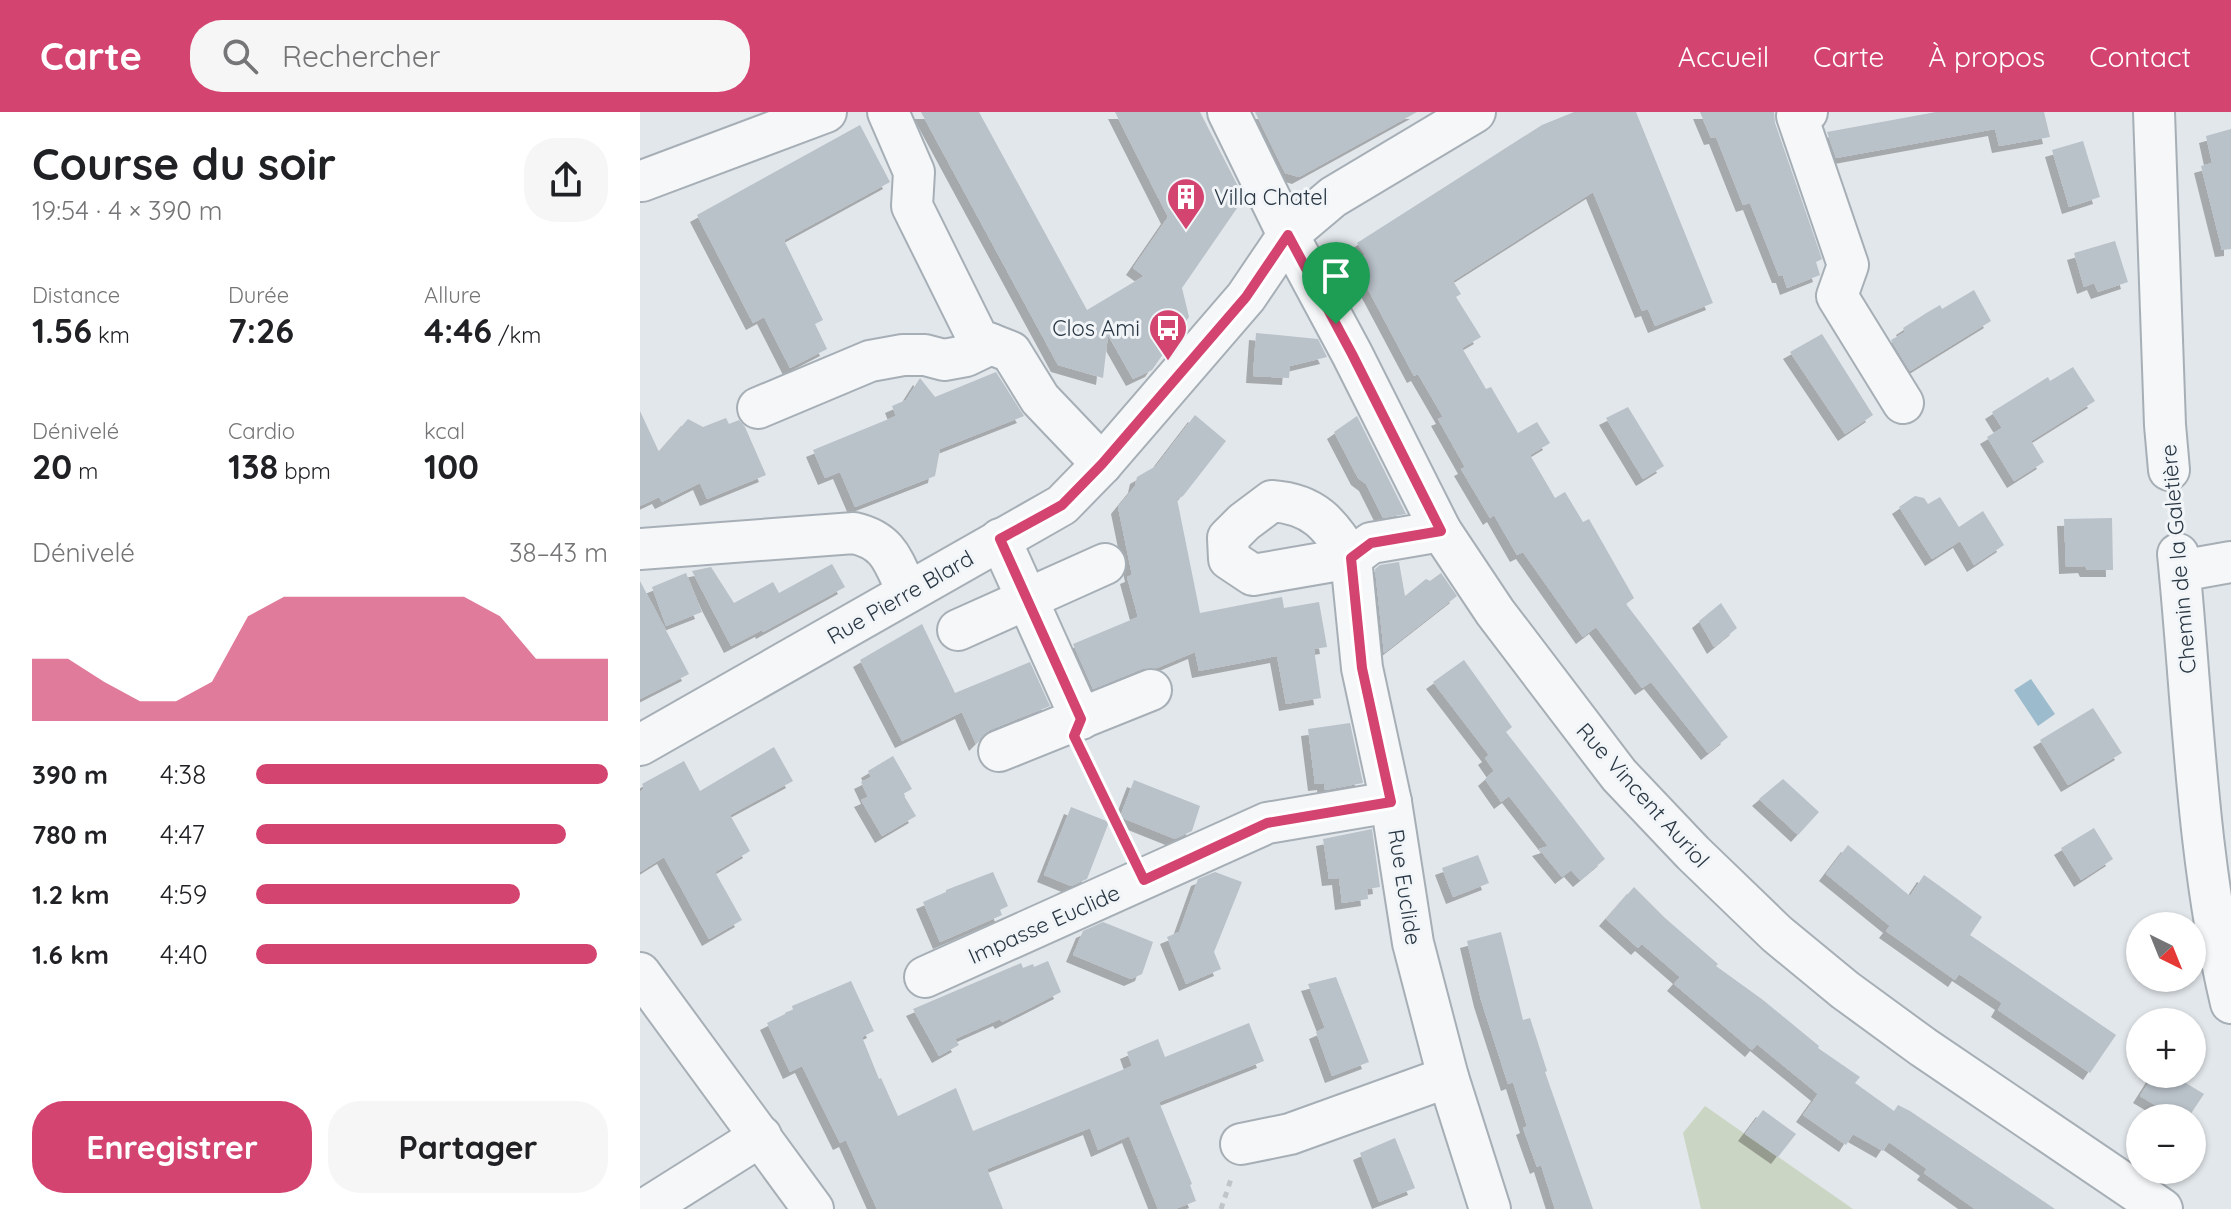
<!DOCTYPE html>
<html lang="fr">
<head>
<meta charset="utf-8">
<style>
	body { margin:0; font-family:Quicksand,sans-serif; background:#f6f6f6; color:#202124; height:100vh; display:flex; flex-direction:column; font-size:30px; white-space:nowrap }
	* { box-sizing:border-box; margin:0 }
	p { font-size:26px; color:#757577 }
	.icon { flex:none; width:44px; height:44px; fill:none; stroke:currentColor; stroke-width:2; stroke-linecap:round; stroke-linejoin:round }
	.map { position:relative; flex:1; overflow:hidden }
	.details { display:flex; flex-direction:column; background:#fff; width:640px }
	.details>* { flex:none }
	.needle { width:52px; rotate:137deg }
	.buttons { position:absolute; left:1486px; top:800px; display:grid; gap:16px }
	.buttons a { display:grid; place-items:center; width:80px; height:80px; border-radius:50%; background:#fff; box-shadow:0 2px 6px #0004; font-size:40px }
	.pin { position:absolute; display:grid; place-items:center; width:68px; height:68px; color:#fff; margin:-82px -34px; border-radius:50% 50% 50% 0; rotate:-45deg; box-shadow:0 0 8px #0007 }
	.pin .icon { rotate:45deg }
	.round { display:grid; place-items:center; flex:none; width:84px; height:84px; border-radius:32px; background:#f6f6f6 }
	.summary { display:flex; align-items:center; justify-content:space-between; height:136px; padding:0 32px }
	h1 { font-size:44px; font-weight:800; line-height:60px }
	.stats { display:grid; grid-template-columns:repeat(3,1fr); gap:12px; height:136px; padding:8px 32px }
	.stats div { display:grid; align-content:center }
	.stats b { font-size:34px; font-weight:800 }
	.stats small { font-size:22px; font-weight:400 }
	.stats p { font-size:22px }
	.chart { height:224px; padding:16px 32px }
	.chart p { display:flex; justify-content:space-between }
	.chart svg { width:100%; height:144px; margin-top:8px; fill:#d34471; opacity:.7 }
	.cta { display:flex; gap:16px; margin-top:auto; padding:16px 32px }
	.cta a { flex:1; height:92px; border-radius:32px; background:#d34471; color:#fff; font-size:32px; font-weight:800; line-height:92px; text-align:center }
	.cta a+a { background:#f6f6f6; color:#202124 }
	ul { padding:0 32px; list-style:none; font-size:26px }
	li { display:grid; grid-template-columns:128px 96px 1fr; align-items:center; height:60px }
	li i { height:20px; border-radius:10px; background:#d34471 }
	header { display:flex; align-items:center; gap:48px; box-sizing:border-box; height:112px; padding:0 40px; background:#d34471; color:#fff }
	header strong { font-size:38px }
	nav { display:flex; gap:44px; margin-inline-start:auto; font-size:28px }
	.search { width:560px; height:72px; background:#f6f6f6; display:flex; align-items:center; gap:20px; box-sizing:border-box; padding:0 28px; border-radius:32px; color:#757577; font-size:30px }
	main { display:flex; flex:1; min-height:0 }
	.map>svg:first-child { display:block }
</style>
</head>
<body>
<header>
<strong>Carte</strong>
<div class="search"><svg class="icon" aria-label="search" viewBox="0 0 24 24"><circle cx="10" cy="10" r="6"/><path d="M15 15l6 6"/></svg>Rechercher</div>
<nav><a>Accueil</a><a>Carte</a><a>À propos</a><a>Contact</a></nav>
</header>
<main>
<section class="details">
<div class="summary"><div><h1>Course du soir</h1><p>19:54 · 4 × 390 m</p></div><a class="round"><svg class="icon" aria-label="share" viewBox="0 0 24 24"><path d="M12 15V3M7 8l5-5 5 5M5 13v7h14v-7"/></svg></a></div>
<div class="stats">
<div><p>Distance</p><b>1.56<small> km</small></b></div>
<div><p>Durée</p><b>7:26</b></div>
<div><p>Allure</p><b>4:46<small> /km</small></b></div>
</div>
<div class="stats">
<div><p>Dénivelé</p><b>20<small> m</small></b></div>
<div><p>Cardio</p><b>138<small> bpm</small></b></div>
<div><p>kcal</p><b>100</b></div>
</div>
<div class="chart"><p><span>Dénivelé</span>38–43 m</p>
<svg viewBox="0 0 160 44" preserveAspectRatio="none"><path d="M0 44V25L10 25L20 32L30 38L40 38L50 32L60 12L70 6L80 6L90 6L100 6L110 6L120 6L130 12L140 25L150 25L160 25V44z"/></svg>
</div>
<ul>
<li><b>390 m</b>4:38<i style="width:100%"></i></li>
<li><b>780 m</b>4:47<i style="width:88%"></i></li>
<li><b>1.2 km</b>4:59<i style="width:75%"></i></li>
<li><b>1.6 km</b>4:40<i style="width:97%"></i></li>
</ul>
<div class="cta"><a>Enregistrer</a><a>Partager</a></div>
</section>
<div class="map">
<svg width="1591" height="1097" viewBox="0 0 1591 1097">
	<defs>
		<filter id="shadow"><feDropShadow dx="-7" dy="7" stdDeviation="0" flood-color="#0004"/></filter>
	</defs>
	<rect width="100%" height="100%" fill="#e2e7eb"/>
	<polygon fill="#cbd5c3" points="1065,994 1213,1097 1061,1097 1043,1021"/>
	<polygon fill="#9cbbcc" points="1391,567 1415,602 1398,614 1374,578"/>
	<g fill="#b9c1c9" filter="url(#shadow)">
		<polygon points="281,0 339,0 447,198 504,164 493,156 528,105 475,0 560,0 604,86 542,176 549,205 512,258 493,267 468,223 463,266 418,253"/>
		<polygon points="615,0 777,0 659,65 645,61"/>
		<polygon points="934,0 996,0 1073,191 1015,214 1008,197 1002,199 953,80 813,169 821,182 816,185 841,225 822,236 846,277 851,275 878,321 897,310 910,331 890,343 915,386 925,380 943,410 949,407 994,486 986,492 1088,625 1068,641 1011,570 1002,576 956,515 943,525 883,440 877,443 854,403 850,406 821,357 825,355 798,307 803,305 778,262 774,264 714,151 725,143 717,131 902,13"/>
		<polygon points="1060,0 1134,0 1135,11 1182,147 1176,150 1180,163 1147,176 1143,164 1139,164 1110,91 1103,93 1076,25 1071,26"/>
		<polygon points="1296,0 1404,0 1410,25 1359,34 1355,17 1196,46 1187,20"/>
		<polygon points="220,13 250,70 144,128 183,208 175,212 187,237 150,256 124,205 113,211 57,103"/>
		<polygon points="1591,17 1591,137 1582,138 1561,54 1572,51 1566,24"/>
		<polygon points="1443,29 1460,85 1429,95 1412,38"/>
		<polygon points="1475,129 1488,170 1458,180 1454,171 1444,175 1434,141"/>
		<polygon points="1334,178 1351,209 1270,259 1251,228 1265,220 1263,216 1288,200 1300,193 1302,197"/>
		<polygon points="616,221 678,227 687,245 650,254 649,266 613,264"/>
		<polygon points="1182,222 1233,303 1205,322 1150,240"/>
		<polygon points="1433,255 1455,289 1391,329 1404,350 1374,369 1347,325 1362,316 1352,300 1408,265 1410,269"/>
		<polygon points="356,260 384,304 300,337 295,364 215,395 200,360 185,366 173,338 256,304 252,294 266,288 280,266 295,285"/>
		<polygon points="988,295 1024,354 1003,367 966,306"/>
		<polygon points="0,299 19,340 48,307 63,315 86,306 89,312 99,308 105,315 126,363 67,387 60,371 22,390 19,385 0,394"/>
		<polygon points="555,303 586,329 543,384 537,387 560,501 642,485 644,496 679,490 687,535 674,537 681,586 646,592 637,544 559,559 555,540 517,556 502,557 453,577 433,532 498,505 487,465 492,463 478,395 495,374 497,365 516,354"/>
		<polygon points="717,304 766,402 743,406 726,372 718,366 694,320"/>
		<polygon points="1275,384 1284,386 1288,392 1300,385 1319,415 1343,399 1364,433 1334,453 1320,429 1292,447 1259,395"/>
		<polygon points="1472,406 1473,458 1447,458 1445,454 1426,455 1424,407"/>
		<polygon points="759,450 765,484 786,467 790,469 801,461 817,484 744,541 735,457 740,453"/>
		<polygon points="192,452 205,475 123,520 122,518 91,534 52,459 71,455 94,491 133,470 139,481"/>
		<polygon points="46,461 62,500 26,514 12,475"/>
		<polygon points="0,469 49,562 0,587"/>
		<polygon points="1081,491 1097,516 1074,535 1059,509"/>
		<polygon points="282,512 315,581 390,550 410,594 350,618 336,632 322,600 262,629 220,548"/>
		<polygon points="824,548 872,615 866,620 965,747 940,768 931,758 922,765 899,737 908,734 869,684 861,690 845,667 854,659 845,646 849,643 793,570"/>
		<polygon points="1453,596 1482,641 1428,673 1400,628"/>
		<polygon points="710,611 723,671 685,678 684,671 675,672 668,617"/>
		<polygon points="134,635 153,669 90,703 110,739 75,760 102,808 69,827 24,745 0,760 0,680 4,676 2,672 44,649 60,679"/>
		<polygon points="253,644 272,677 263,682 276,704 242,724 221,688 228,685 221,670 231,665 228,659"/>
		<polygon points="1143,667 1179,700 1158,723 1119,687"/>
		<polygon points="494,668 560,694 552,719 535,727 480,705"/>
		<polygon points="431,695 469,710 447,767 431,774 404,763"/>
		<polygon points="1454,716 1473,747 1441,768 1421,736"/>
		<polygon points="732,717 740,775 727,777 728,787 702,791 699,766 689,767 683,727"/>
		<polygon points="1208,733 1270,784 1284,763 1294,770 1342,805 1330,823 1476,923 1450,961 1358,898 1362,891 1319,862 1315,868 1246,819 1250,814 1186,762"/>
		<polygon points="838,743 849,771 813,785 802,756"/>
		<polygon points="353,760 368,794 360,798 362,803 300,830 283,790 306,780 306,778"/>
		<polygon points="575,760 602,770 574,840 581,857 546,872 527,825 539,820 558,767"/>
		<polygon points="994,775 1025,806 1078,852 1076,854 1123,888 1179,934 1178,936 1220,965 1215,971 1254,999 1258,993 1270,999 1415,1097 1335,1097 1284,1061 1287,1057 1249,1030 1243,1039 1213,1022 1206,1033 1163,1003 1178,982 1117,932 1112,938 1034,872 1040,865 1002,832 998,836 966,807"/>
		<polygon points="463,810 513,830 502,862 491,867 433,843 443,819"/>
		<polygon points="861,820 883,908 890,906 907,959 905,960 953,1097 915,1097 901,1053 897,1055 883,1016 887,1014 873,970 868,972 841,888 827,829"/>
		<polygon points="408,849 421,880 362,910 360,907 315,927 319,933 299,944 273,897 381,851 383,856 393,852 394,855"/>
		<polygon points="696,865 729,950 692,964 676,920 685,916 668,872"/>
		<polygon points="211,869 234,919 222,925 239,967 241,966 258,1004 316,976 333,1019 492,954 487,940 518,927 525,945 609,911 624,949 519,990 552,1072 550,1073 556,1089 535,1097 518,1097 489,1024 458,1038 450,1016 347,1057 363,1097 237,1097 206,1028 200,1031 162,954 150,960 127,911 153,898 152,894"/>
		<polygon points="1514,962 1531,962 1564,982 1548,1006 1537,1006 1500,984"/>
		<polygon points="1123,998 1156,1022 1138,1045 1105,1022"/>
		<polygon points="755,1026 775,1076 739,1090 720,1041"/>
	</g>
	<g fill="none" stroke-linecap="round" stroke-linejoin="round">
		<g stroke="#a7afb6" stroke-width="44">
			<g id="minor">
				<polyline points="248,0 274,60 272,94 338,227 371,240 400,287 462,352"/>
				<polyline points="588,0 648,123 712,242 801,419 855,500 979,663 1053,741 1137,822 1205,878 1283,935 1522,1097"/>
				<polyline points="1167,0 1157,4 1208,153 1197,184 1263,291"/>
				<polyline points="1514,0 1525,313 1529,358"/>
				<polyline points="2,69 186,0"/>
				<polyline points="118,296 230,249 263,243 285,243 304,248 326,244 351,232"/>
				<path d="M632 389C674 392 690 412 711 446L613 463 589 447 588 426 604 410Z"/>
				<polyline points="801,419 731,431 711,446 722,556 751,690 773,831 808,965 850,1097"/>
				<polyline points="360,427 441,607"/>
				<path d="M0 437 214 421C249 429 253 449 267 479"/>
				<path d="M1538 442C1553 592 1556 744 1591 891"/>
				<polyline points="1540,459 1591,450"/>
				<polyline points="318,518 465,452"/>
				<polyline points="0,633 422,393 462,352 606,185 648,123 693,85 835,0"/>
				<polyline points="359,639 511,578"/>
				<polyline points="0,861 173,1097"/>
				<polyline points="285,865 627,711 751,690"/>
				<polyline points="601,1032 650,1022 808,965"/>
				<polyline points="5,1097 121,1024"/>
			</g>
		</g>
		<g stroke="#c0c5ca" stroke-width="5" stroke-dasharray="6 6" stroke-linecap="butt">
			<polyline points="443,642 489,738"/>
			<polyline points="581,1097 592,1064"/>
		</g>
		<use href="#minor" stroke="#f5f7f9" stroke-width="40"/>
	</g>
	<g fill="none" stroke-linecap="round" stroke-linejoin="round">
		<g stroke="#fff" stroke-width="16">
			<polygon id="route" points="648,123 712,242 801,419 731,431 711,446 722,556 751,690 627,711 504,768 434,624 441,607 360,427 422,393 462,352 606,185"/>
		</g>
		<use href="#route" stroke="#d34471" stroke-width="10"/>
	</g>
	<defs>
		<g id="building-pin" transform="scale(2)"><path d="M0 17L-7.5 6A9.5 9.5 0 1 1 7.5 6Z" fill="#d34471" stroke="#f2f5f8"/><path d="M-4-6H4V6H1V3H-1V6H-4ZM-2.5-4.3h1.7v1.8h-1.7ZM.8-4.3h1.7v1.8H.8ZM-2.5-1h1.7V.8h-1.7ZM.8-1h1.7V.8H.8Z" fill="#fff"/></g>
		<g id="bus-pin" transform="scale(2)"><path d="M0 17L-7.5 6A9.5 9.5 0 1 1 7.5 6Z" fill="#d34471" stroke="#f2f5f8"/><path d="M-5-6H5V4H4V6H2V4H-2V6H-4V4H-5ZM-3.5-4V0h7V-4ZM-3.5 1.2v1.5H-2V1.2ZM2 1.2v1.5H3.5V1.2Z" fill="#fff"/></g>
	</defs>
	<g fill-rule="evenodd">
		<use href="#building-pin" x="546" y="85"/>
		<use href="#bus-pin" x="528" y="216"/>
	</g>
	<g text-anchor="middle" stroke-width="6" stroke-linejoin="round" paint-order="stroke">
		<g font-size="22" fill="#293744" stroke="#f2f5f8" text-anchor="start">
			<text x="574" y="93">Villa Chatel</text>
			<text x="500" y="224" text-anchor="end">Clos Ami</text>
		</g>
		<g font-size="22" fill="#293744" stroke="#f2f5f8">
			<text transform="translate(1538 447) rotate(-95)" y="8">Chemin de la Galetière</text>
			<text transform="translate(260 485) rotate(-30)" y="8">Rue Pierre Blard</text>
			<text transform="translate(1003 683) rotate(48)" y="8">Rue Vincent Auriol</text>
			<text transform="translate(765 775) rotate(81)" y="8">Rue Euclide</text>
			<text transform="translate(404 812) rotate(-24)" y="8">Impasse Euclide</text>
		</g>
	</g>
</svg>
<div class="buttons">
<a><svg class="needle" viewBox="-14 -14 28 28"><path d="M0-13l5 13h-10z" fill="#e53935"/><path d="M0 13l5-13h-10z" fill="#757577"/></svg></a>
<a>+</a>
<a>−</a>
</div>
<div class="pin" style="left:696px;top:212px;background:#1e9e55"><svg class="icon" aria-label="arrive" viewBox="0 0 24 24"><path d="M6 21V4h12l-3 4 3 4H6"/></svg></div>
</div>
</main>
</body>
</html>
